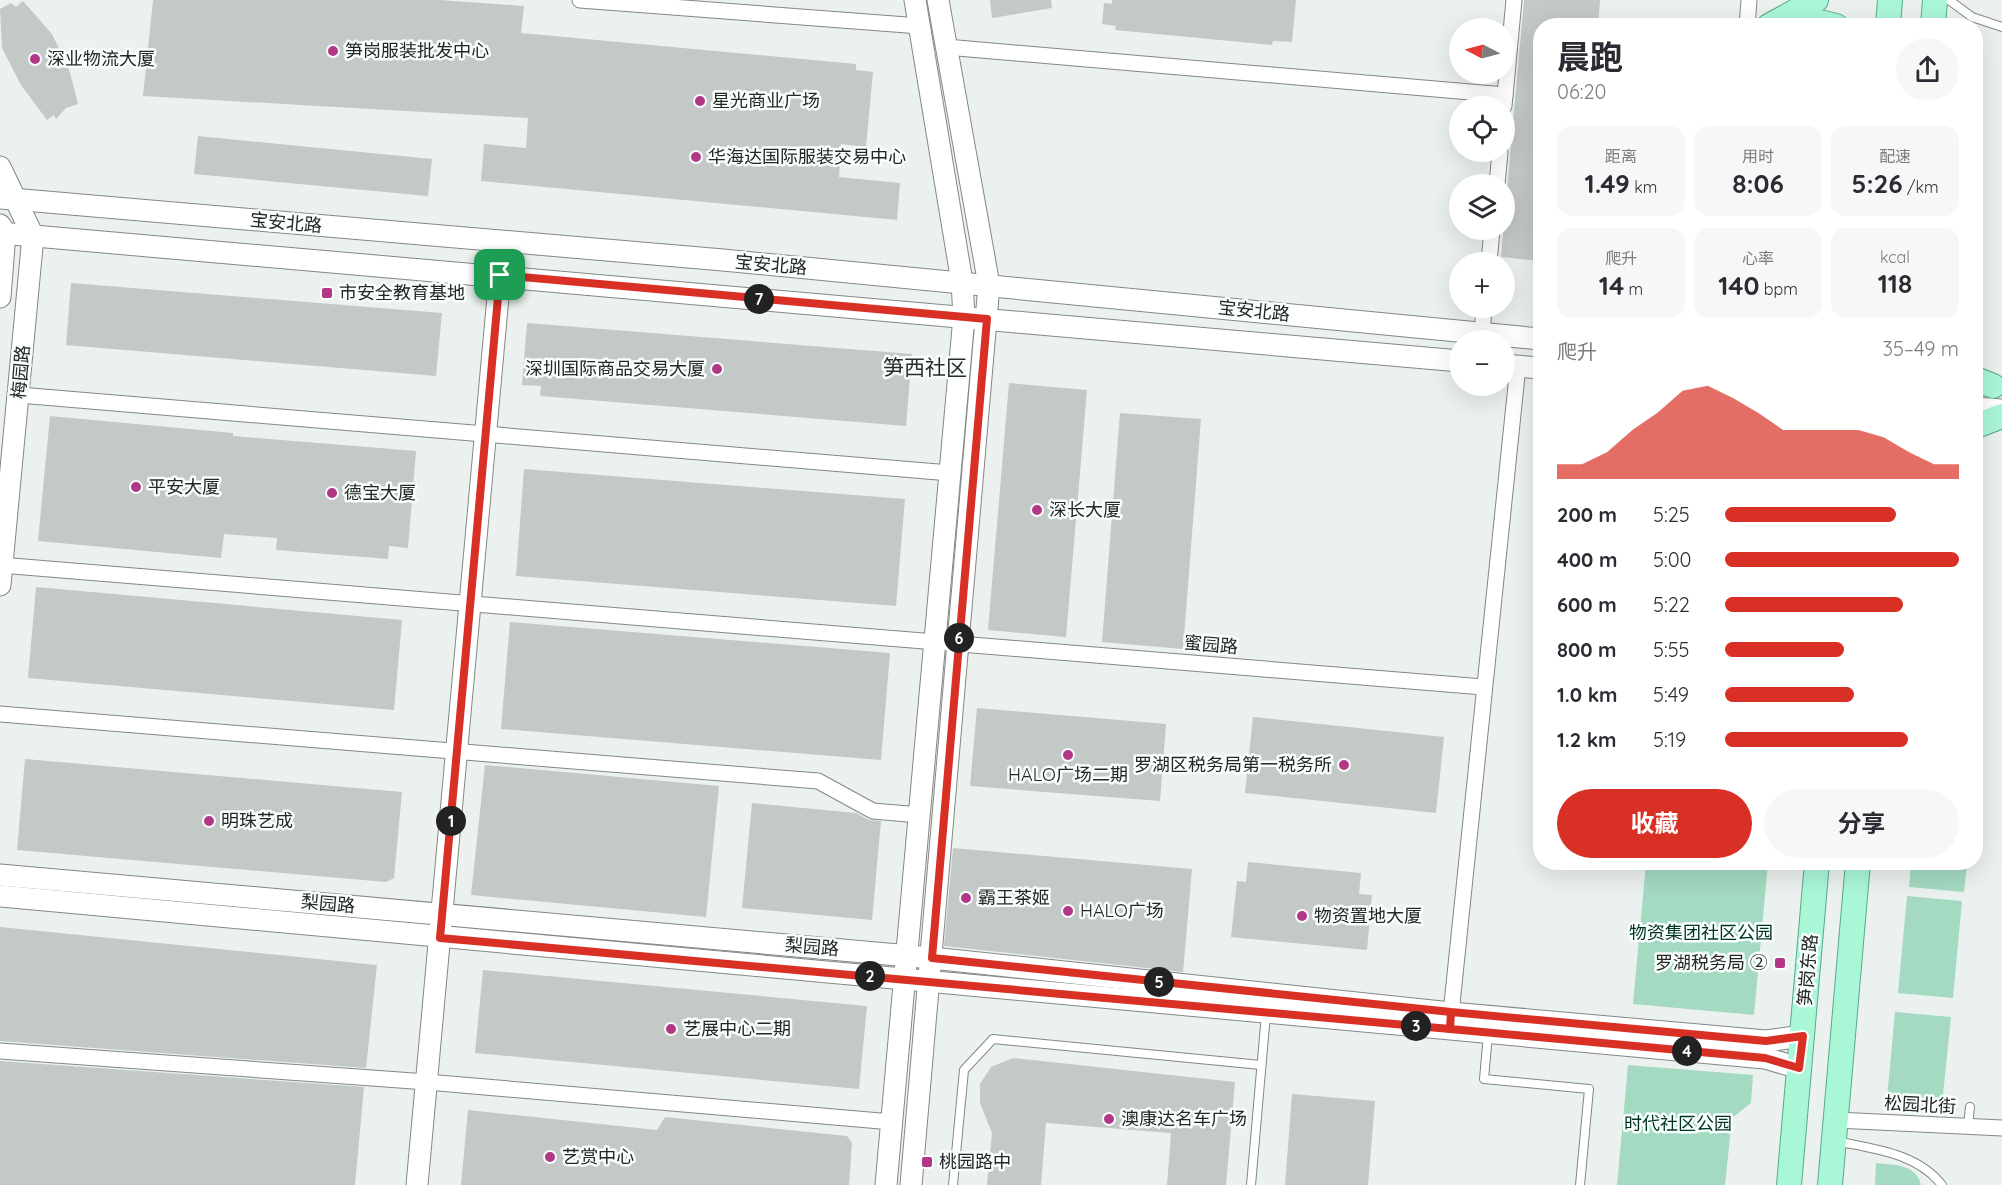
<!DOCTYPE html>
<html lang="zh">
<head>
<meta charset="utf-8">
<style>
	body { margin:0; font-family:Quicksand,"Noto Sans SC",sans-serif; background:#f7f7f7; color:#2b2b33; height:100vh; display:flex; flex-direction:column; font-size:22px; white-space:nowrap }
	* { box-sizing:border-box; margin:0 }
	p { font-size:20px; color:#7c7c81 }
	.icon { flex:none; width:33px; height:33px; fill:none; stroke:currentColor; stroke-width:2; stroke-linecap:round; stroke-linejoin:round }
	.map { position:relative; flex:1; overflow:hidden }
	.panel { position:absolute; left:1533px; top:18px; width:450px; height:852px; display:flex; flex-direction:column; background:#fff; border-radius:24px; box-shadow:0 6px 24px #0002 }
	.panel>* { flex:none }
	.needle { width:39px; rotate:276deg }
	.fabs { position:absolute; left:1449px; top:18px; display:grid; gap:12px }
	.fabs a { display:grid; place-items:center; width:66px; height:66px; border-radius:50%; background:#fff; box-shadow:0 6px 24px #0002; font-size:30px }
	.pin { position:absolute; display:grid; place-items:center; width:51px; height:51px; color:#fff; margin:-26px; border-radius:12px; box-shadow:0 3px 9px #0006 }
	.km { position:absolute; width:30px; height:30px; margin:-15px; border-radius:50%; background:#222; color:#fff; font-size:16px; line-height:30px; text-align:center }
	.round { display:grid; place-items:center; flex:none; width:63px; height:63px; border-radius:32px; background:#f7f7f7 }
	.head { display:flex; align-items:center; justify-content:space-between; height:102px; padding:0 24px }
	h1 { font-size:33px; font-weight:700; line-height:45px }
	.stats { display:grid; grid-template-columns:repeat(3,1fr); gap:9px; height:102px; padding:6px 24px }
	.stats div { display:grid; align-content:center; border-radius:15px; background:#f7f7f7; text-align:center }
	.stats b { font-size:26px; font-weight:700 }
	.stats small { font-size:16px; font-weight:400 }
	.stats p { font-size:16px }
	.chart { height:168px; padding:12px 24px }
	.chart p { display:flex; justify-content:space-between }
	.chart svg { width:100%; height:108px; margin-top:6px; fill:#d93025; opacity:.7 }
	.cta { display:flex; gap:12px; margin-top:auto; padding:12px 24px }
	.cta a { flex:1; height:69px; border-radius:36px; background:#d93025; color:#fff; font-size:24px; font-weight:700; line-height:69px; text-align:center }
	.cta a+a { background:#f7f7f7; color:#2b2b33 }
	ul { padding:0 24px; list-style:none; font-size:20px }
	li { display:grid; grid-template-columns:96px 72px 1fr; align-items:center; height:45px }
	li i { height:15px; border-radius:8px; background:#d93025 }
	.map>svg:first-child { display:block }
</style>
</head>
<body>
<div class="map">
<svg width="2002" height="1185" viewBox="0 0 2002 1185">
	<rect width="100%" height="100%" fill="#ebf1ee"/>
	<g fill="#a4dac1">
		<polygon points="1646,863 1768,863 1754,1015 1633,1004"/>
		<polygon points="1911,863 1967,863 1964,892 1909,887"/>
		<polygon points="1907,896 1962,901 1953,998 1898,993"/>
		<polygon points="1895,1012 1951,1017 1941,1114 1886,1109"/>
		<polygon points="1628,1065 1753,1075 1751,1103 1732,1118 1725,1185 1617,1185"/>
		<path d="M1876 1163C1895 1165 1916 1164 1921 1185H1875Z"/>
	</g>
	<g fill="#c3c9c6">
		<polygon points="153,0 439,0 524,6 521,33 856,64 856,70 873,72 866,147 841,144 839,177 900,183 897,220 481,181 484,144 526,148 528,118 143,96"/>
		<polygon points="990,0 1051,0 1052,8 992,18"/>
		<polygon points="1112,0 1296,0 1292,42 1273,41 1272,45 1115,30 1116,26 1102,24 1104,3 1112,4"/>
		<polygon points="1524,0 1600,0 1598,26 1540,26 1540,261 1501,257"/>
		<polygon points="23,1 52,34 69,69 78,104 66,108 56,119 54,115 47,120 21,85 2,48 0,9 11,3 16,7"/>
		<polygon points="198,136 432,159 428,196 194,174"/>
		<polygon points="71,283 442,313 436,376 66,345"/>
		<polygon points="527,323 912,354 906,426 540,396 541,386 522,385"/>
		<polygon points="1009,383 1087,390 1066,637 988,630"/>
		<polygon points="1120,413 1201,419 1183,649 1102,642"/>
		<polygon points="50,416 233,433 233,436 416,451 408,548 389,546 388,559 276,550 277,538 224,534 221,558 38,541"/>
		<polygon points="524,469 905,499 896,606 516,576"/>
		<polygon points="36,587 402,620 394,710 28,678"/>
		<polygon points="510,622 890,653 881,760 501,729"/>
		<polygon points="977,708 1166,724 1160,801 970,786"/>
		<polygon points="1253,717 1444,737 1436,813 1245,793"/>
		<polygon points="25,759 402,792 394,878 386,882 17,850"/>
		<polygon points="485,765 719,786 706,917 471,895"/>
		<polygon points="752,803 856,813 869,820 881,821 872,920 742,908"/>
		<polygon points="953,848 1192,869 1183,972 944,946"/>
		<polygon points="1248,862 1361,873 1359,894 1372,895 1367,950 1231,937 1237,881 1246,882"/>
		<polygon points="0,927 377,965 366,1068 0,1041"/>
		<polygon points="483,970 867,1006 859,1089 475,1053"/>
		<polygon points="1013,1058 1235,1082 1226,1185 1167,1185 1171,1133 1046,1123 1041,1185 987,1185 992,1133 980,1103 980,1084 991,1067"/>
		<polygon points="0,1061 364,1087 355,1185 0,1185"/>
		<polygon points="1292,1094 1375,1101 1368,1185 1285,1185"/>
		<polygon points="468,1110 657,1130 665,1117 847,1136 852,1143 849,1185 461,1185"/>
	</g>
	<g fill="none" stroke-linecap="round" stroke-linejoin="round">
		<g stroke="#838885" stroke-width="10">
			<g id="lane">
				<polyline points="1949,0 1972,17 2002,27"/>
				<polyline points="1488,1034 1484,1079 1589,1089 1580,1185"/>
				<polyline points="1968,1126 1970,1107"/>
				<path d="M1836 1141C1874 1149 1917 1153 1942 1185"/>
				<polyline points="953,1185 964,1070 993,1039 1261,1065"/>
				<polyline points="1251,1185 1266,1014"/>
			</g>
		</g>
		<g stroke="#838885" stroke-width="17">
			<g id="street">
				<polyline points="580,0 920,26"/>
				<polyline points="1747,26 1749,0"/>
				<polyline points="946,47 1505,95"/>
				<polyline points="1504,106 1514,0"/>
				<polyline points="1497,184 1500,152"/>
				<polyline points="1489,262 1492,230"/>
				<polyline points="1482,333 1484,308"/>
				<polyline points="19,395 950,473"/>
				<polyline points="0,565 1483,687"/>
				<polyline points="0,714 818,781 873,811 920,815"/>
				<polyline points="1450,1023 1518,366"/>
				<polyline points="0,1051 427,1082 892,1122"/>
				<polyline points="1836,1120 2002,1128"/>
			</g>
		</g>
		<g stroke="#838885" stroke-width="23">
			<g id="secondary">
				<polyline points="0,167 33,236 0,585"/>
				<polyline points="0,198 723,260 1540,339"/>
				<polyline points="0,225 5,233 0,297"/>
				<polyline points="0,233 1460,361"/>
				<polyline points="1504,365 1540,368"/>
				<polyline points="1976,408 2002,410"/>
				<polyline points="0,875 932,958 1451,1013 1766,1041 1802,1036"/>
				<polyline points="0,896 1765,1058 1799,1068"/>
				<polyline points="417,1185 500,275"/>
				<polyline points="886,1185 964,317 962,282 915,0"/>
				<polyline points="911,1185 989,285 938,0"/>
			</g>
		</g>
		<g stroke="#56aa88" stroke-width="26">
			<g id="primary">
				<polyline points="1769,26 1816,0"/>
				<polyline points="1789,26 1816,21 1836,26"/>
				<polyline points="1888,26 1890,0"/>
				<polyline points="1933,26 1935,0"/>
				<polyline points="1976,379 1993,386"/>
				<polyline points="1976,426 2002,416"/>
				<polyline points="1789,1185 1817,862"/>
				<polyline points="1830,1185 1858,862"/>
			</g>
		</g>
		<use href="#lane" stroke="#fff" stroke-width="8"/>
		<use href="#street" stroke="#fff" stroke-width="15"/>
		<use href="#secondary" stroke="#fff" stroke-width="21"/>
		<use href="#primary" stroke="#aaf7d7" stroke-width="24"/>
	</g>
	<g fill="none" stroke-linecap="round" stroke-linejoin="round">
		<g stroke="#fff" stroke-width="12">
			<polyline id="route" points="500,275 440,938 1450,1029 1451,1012 1766,1041 1803,1036 1799,1068 1765,1058 1450,1029 1451,1012 932,958 987,319 500,275"/>
		</g>
		<use href="#route" stroke="#d93025" stroke-width="8"/>
	</g>
	<g fill="#b33788" stroke="#f8fefb" stroke-width="2">
		<circle cx="333" cy="51" r="6"/>
		<circle cx="35" cy="59" r="6"/>
		<circle cx="700" cy="101" r="6"/>
		<circle cx="696" cy="157" r="6"/>
		<rect x="321" y="287" width="12" height="12" rx="3"/>
		<circle cx="717" cy="369" r="6"/>
		<circle cx="136" cy="487" r="6"/>
		<circle cx="332" cy="493" r="6"/>
		<circle cx="1037" cy="510" r="6"/>
		<circle cx="1068" cy="755" r="6"/>
		<circle cx="1344" cy="765" r="6"/>
		<circle cx="209" cy="821" r="6"/>
		<circle cx="966" cy="898" r="6"/>
		<circle cx="1068" cy="911" r="6"/>
		<circle cx="1302" cy="916" r="6"/>
		<rect x="1774" y="957" width="12" height="12" rx="3"/>
		<circle cx="671" cy="1029" r="6"/>
		<circle cx="1109" cy="1119" r="6"/>
		<circle cx="550" cy="1157" r="6"/>
		<rect x="921" y="1156" width="12" height="12" rx="3"/>
	</g>
	<g text-anchor="middle" stroke-width="5" stroke-linejoin="round" paint-order="stroke">
		<g font-size="18" fill="#252726" stroke="#f8fefb" text-anchor="start">
			<text x="345" y="57">笋岗服装批发中心</text>
			<text x="47" y="65">深业物流大厦</text>
			<text x="712" y="107">星光商业广场</text>
			<text x="708" y="163">华海达国际服装交易中心</text>
			<text x="339" y="299">市安全教育基地</text>
			<text x="705" y="375" text-anchor="end">深圳国际商品交易大厦</text>
			<text x="148" y="493">平安大厦</text>
			<text x="344" y="499">德宝大厦</text>
			<text x="1049" y="516">深长大厦</text>
			<text x="1332" y="771" text-anchor="end">罗湖区税务局第一税务所</text>
			<text x="1068" y="781" text-anchor="middle">HALO广场二期</text>
			<text x="221" y="827">明珠艺成</text>
			<text x="978" y="904">霸王茶姬</text>
			<text x="1080" y="917">HALO广场</text>
			<text x="1314" y="922">物资置地大厦</text>
			<text x="1768" y="969" text-anchor="end">罗湖税务局 ②</text>
			<text x="683" y="1035">艺展中心二期</text>
			<text x="1121" y="1125">澳康达名车广场</text>
			<text x="562" y="1163">艺赏中心</text>
			<text x="939" y="1168">桃园路中</text>
		</g>
		<g font-size="18" fill="#252726" stroke="#f8fefb">
			<text transform="translate(286 223) rotate(5)" y="6">宝安北路</text>
			<text transform="translate(771 265) rotate(5)" y="6">宝安北路</text>
			<text transform="translate(1254 311) rotate(6)" y="6">宝安北路</text>
			<text transform="translate(21 372) rotate(-85)" y="6">梅园路</text>
			<text transform="translate(1211 645) rotate(5)" y="6">蜜园路</text>
			<text transform="translate(328 904) rotate(5)" y="6">梨园路</text>
			<text transform="translate(812 947) rotate(5)" y="6">梨园路</text>
			<text transform="translate(1808 970) rotate(-85)" y="6">笋岗东路</text>
			<text transform="translate(1920 1105) rotate(3)" y="6">松园北街</text>
		</g>
		<g font-size="18" fill="#032" stroke="#f8fefb">
			<text x="1701" y="939">物资集团社区公园</text>
			<text x="1678" y="1130">时代社区公园</text>
		</g>
		<g font-size="21" fill="#272b29" stroke="#f8fefb">
			<text x="925" y="375">笋西社区</text>
		</g>
	</g>
</svg>
<div class="fabs">
<a><svg class="needle" viewBox="-14 -14 28 28"><path d="M0-13l5 13h-10z" fill="#e53935"/><path d="M0 13l5-13h-10z" fill="#7c7c81"/></svg></a>
<a><svg class="icon" aria-label="locate" viewBox="0 0 24 24"><circle cx="12" cy="12" r="6"/><path d="M12 2v4M12 18v4M2 12h4M18 12h4"/></svg></a>
<a><svg class="icon" aria-label="layers" viewBox="0 0 24 24"><path d="M12 4l9 5-9 5-9-5zM3 14l9 5 9-5"/></svg></a>
<a>+</a>
<a>−</a>
</div>
<div class="pin" style="left:500px;top:275px;background:#1e9e55"><svg class="icon" aria-label="arrive" viewBox="0 0 24 24"><path d="M6 21V4h12l-3 4 3 4H6"/></svg></div>
<b class="km" style="left:451px;top:821px">1</b>
<b class="km" style="left:870px;top:976px">2</b>
<b class="km" style="left:1416px;top:1026px">3</b>
<b class="km" style="left:1687px;top:1051px">4</b>
<b class="km" style="left:1159px;top:982px">5</b>
<b class="km" style="left:959px;top:638px">6</b>
<b class="km" style="left:759px;top:299px">7</b>
<section class="panel">
<div class="head"><div><h1>晨跑</h1><p>06:20</p></div><a class="round"><svg class="icon" aria-label="share" viewBox="0 0 24 24"><path d="M12 15V3M7 8l5-5 5 5M5 13v7h14v-7"/></svg></a></div>
<div class="stats">
<div><p>距离</p><b>1.49<small> km</small></b></div>
<div><p>用时</p><b>8:06</b></div>
<div><p>配速</p><b>5:26<small> /km</small></b></div>
</div>
<div class="stats">
<div><p>爬升</p><b>14<small> m</small></b></div>
<div><p>心率</p><b>140<small> bpm</small></b></div>
<div><p>kcal</p><b>118</b></div>
</div>
<div class="chart"><p><span>爬升</span>35–49 m</p>
<svg viewBox="0 0 160 44" preserveAspectRatio="none"><path d="M0 44V38L10 38L20 33L30 24L40 17L50 8L60 6L70 11L80 17L90 24L100 24L110 24L120 24L130 27L140 33L150 38L160 38V44z"/></svg>
</div>
<ul>
<li><b>200 m</b>5:25<i style="width:73%"></i></li>
<li><b>400 m</b>5:00<i style="width:100%"></i></li>
<li><b>600 m</b>5:22<i style="width:76%"></i></li>
<li><b>800 m</b>5:55<i style="width:51%"></i></li>
<li><b>1.0 km</b>5:49<i style="width:55%"></i></li>
<li><b>1.2 km</b>5:19<i style="width:78%"></i></li>
</ul>
<div class="cta"><a>收藏</a><a>分享</a></div>
</section>
</div>
</body>
</html>
